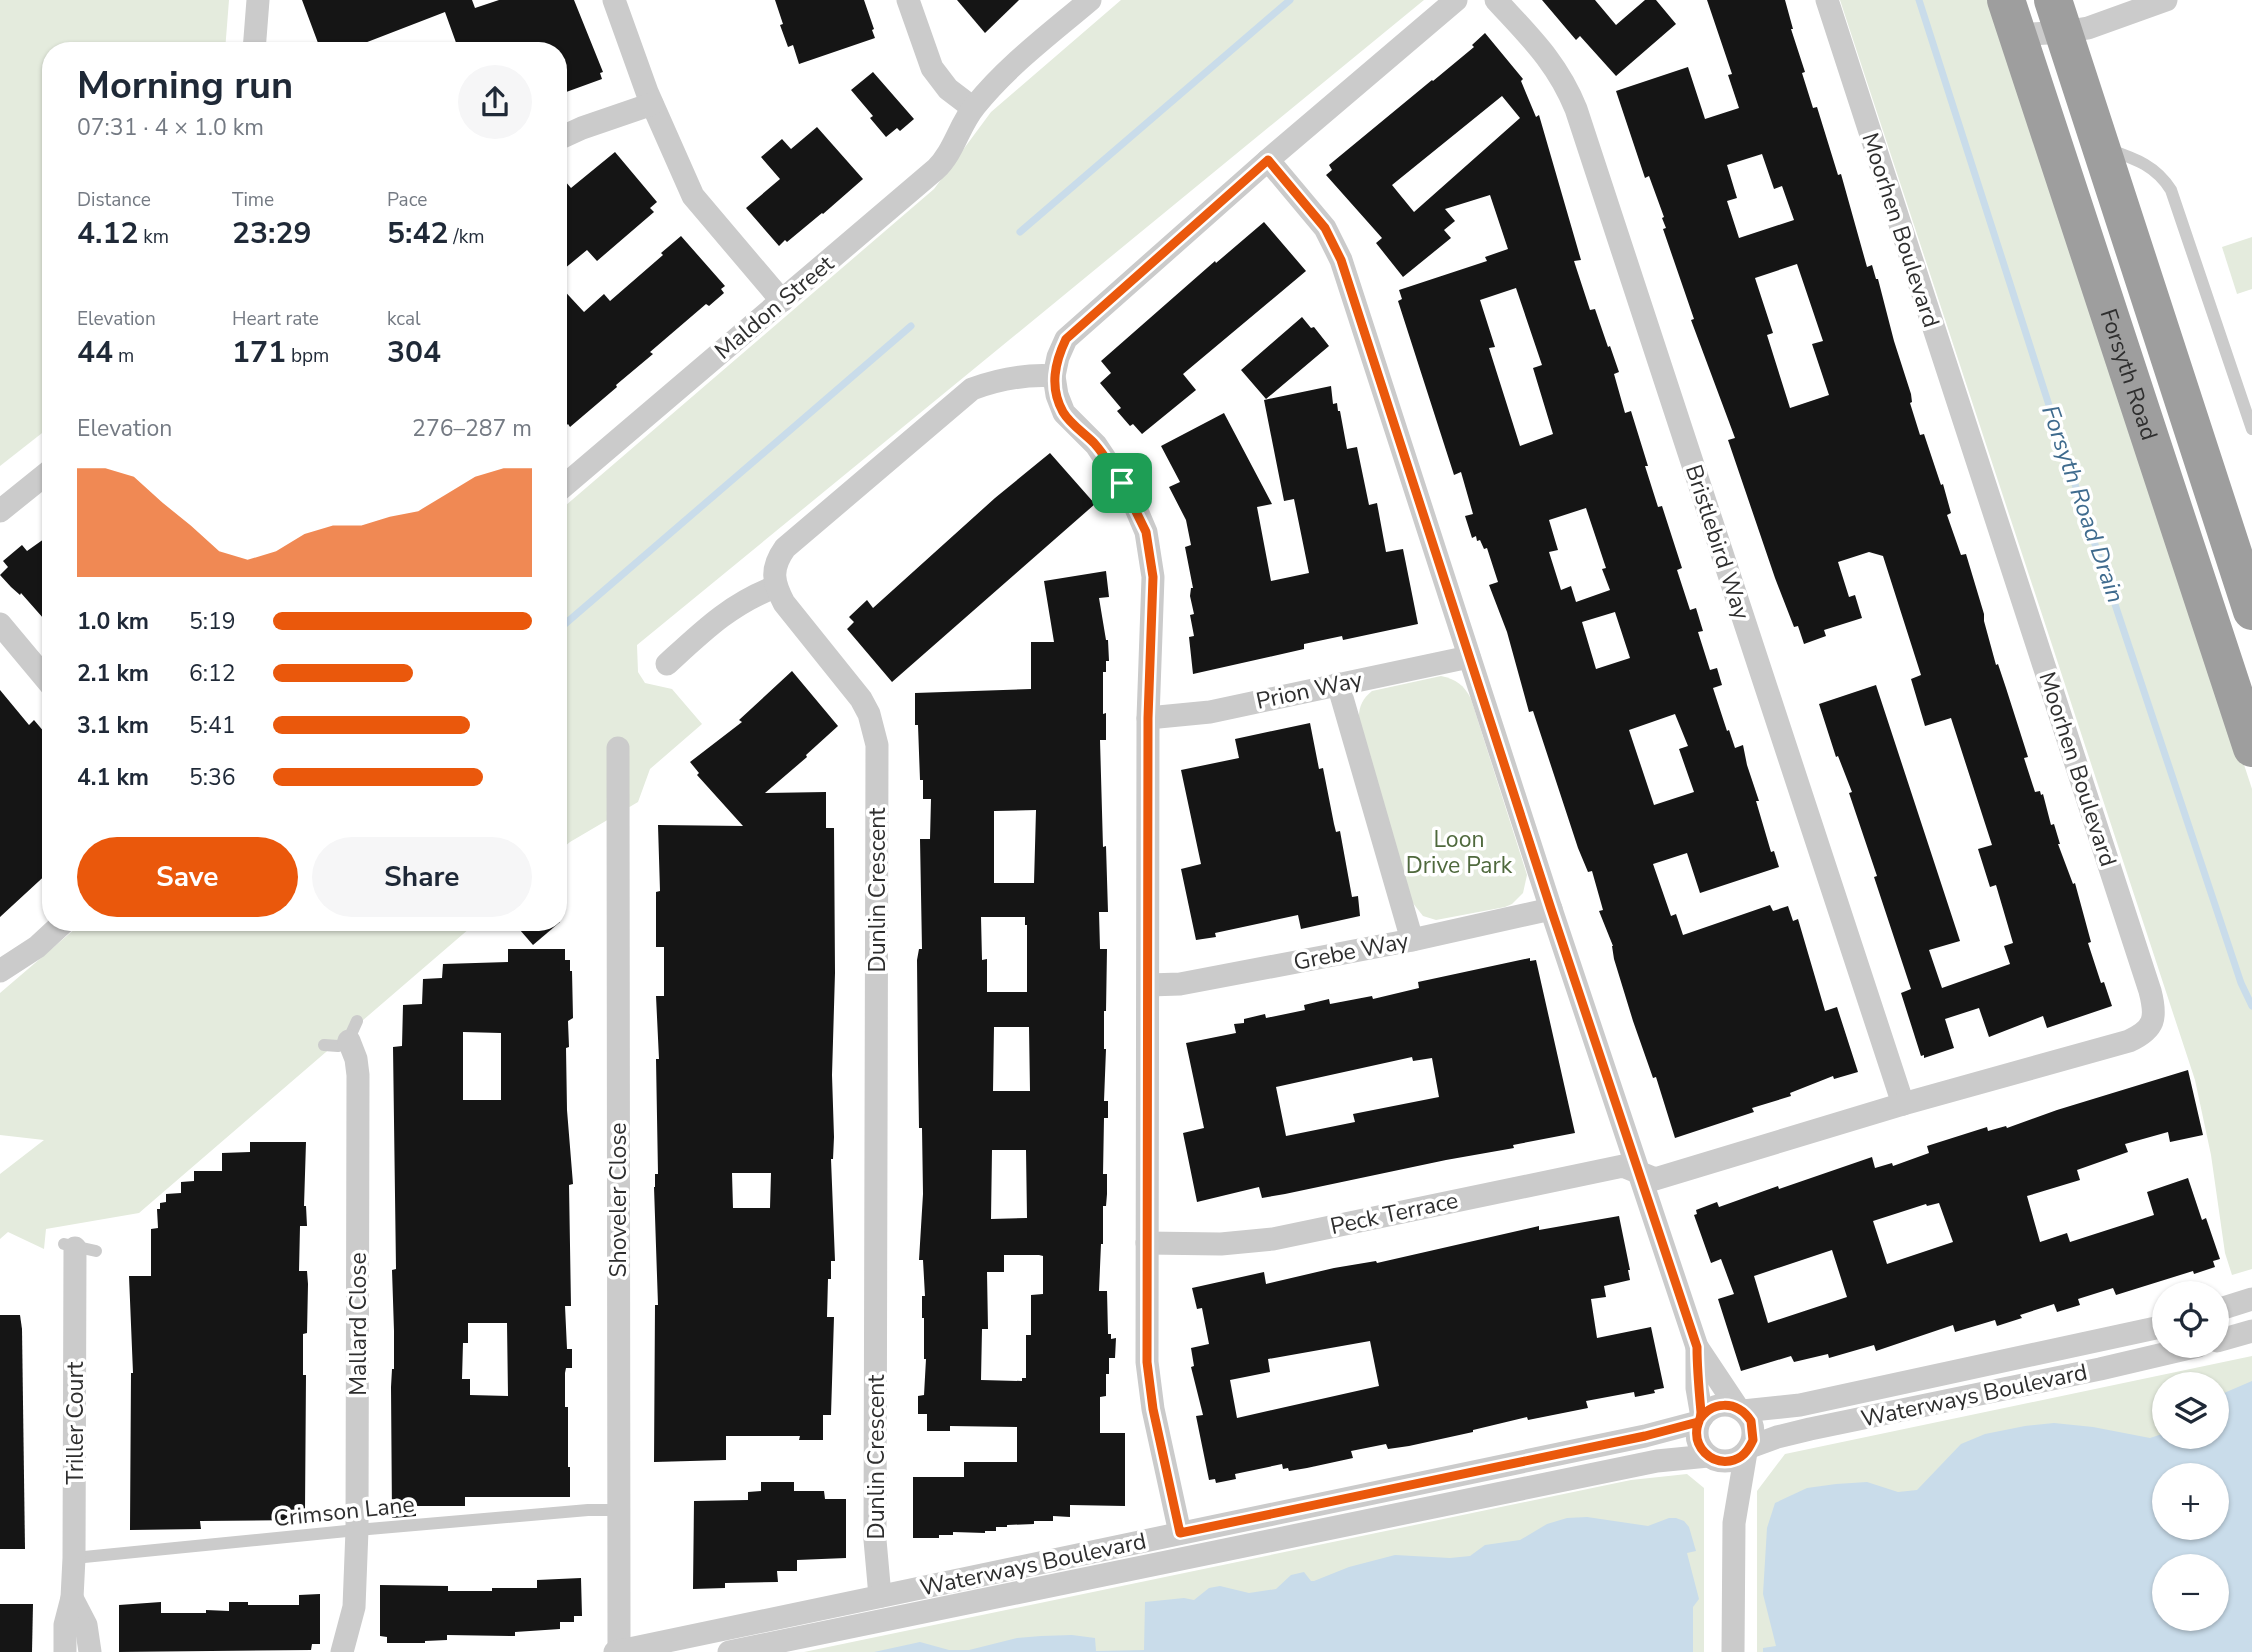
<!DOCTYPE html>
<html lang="en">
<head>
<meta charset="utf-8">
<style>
	body { margin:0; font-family:"Nunito Sans",sans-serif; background:#f6f6f7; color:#1f2937; height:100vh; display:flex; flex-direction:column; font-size:26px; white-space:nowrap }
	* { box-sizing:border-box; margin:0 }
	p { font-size:23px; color:#747a83 }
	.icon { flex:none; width:38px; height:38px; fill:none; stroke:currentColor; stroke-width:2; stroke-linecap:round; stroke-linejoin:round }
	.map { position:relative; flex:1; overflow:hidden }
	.drawer { position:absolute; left:42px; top:42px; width:525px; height:889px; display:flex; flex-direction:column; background:#fff; border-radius:28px; box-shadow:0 2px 5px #0004 }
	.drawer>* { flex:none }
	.tools { position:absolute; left:2152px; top:1281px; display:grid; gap:14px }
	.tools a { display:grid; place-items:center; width:77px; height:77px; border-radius:50%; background:#fff; box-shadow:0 2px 5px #0004; font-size:35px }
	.pin { position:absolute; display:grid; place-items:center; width:60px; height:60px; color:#fff; margin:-30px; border-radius:14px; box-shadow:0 4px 10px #0006 }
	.round { display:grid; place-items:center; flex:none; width:74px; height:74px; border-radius:37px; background:#f6f6f7 }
	.headline { display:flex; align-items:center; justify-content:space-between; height:119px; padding:0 35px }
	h1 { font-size:38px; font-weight:700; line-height:52px }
	.figures { display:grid; grid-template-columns:repeat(3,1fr); gap:10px; height:119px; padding:7px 35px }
	.figures div { display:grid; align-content:center }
	.figures b { font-size:30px; font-weight:700 }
	.figures small { font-size:19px; font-weight:400 }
	.figures p { font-size:19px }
	.chart { height:196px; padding:14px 35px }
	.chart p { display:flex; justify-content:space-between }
	.chart svg { width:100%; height:126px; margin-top:7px; fill:#ea580c; opacity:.7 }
	.cta { display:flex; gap:14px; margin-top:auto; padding:14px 35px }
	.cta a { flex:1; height:80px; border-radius:42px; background:#ea580c; color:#fff; font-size:28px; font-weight:700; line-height:80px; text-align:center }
	.cta a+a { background:#f6f6f7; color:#1f2937 }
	ul { padding:0 35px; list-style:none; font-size:23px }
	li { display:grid; grid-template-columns:112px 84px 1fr; align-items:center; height:52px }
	li i { height:18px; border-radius:9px; background:#ea580c }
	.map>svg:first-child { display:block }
</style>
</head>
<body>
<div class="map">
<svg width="2252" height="1652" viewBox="0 0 2252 1652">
	<rect width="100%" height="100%" fill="#fff"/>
	<g fill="#e4ebdd" fill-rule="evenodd">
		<polygon points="0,0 229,0 225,51 51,51 51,426 0,466"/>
		<polygon points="1121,0 1424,0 637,645 638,672 645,683 672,689 702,724 650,769 638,802 570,842 558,852 558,512 934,189 991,112"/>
		<polygon points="1840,0 1993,0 2252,789 2252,1269 2232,1275 2225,1253 2211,1155 2195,1080"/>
		<polygon points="2252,237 2252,289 2237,294 2222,247"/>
		<path d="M1441 676C1456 679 1464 685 1471 699L1527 875 1523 893 1512 904 1505 907 1436 920 1423 916 1412 902 1359 721C1358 708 1362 699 1372 691Z"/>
		<polygon points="83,922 477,922 139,1213 46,1229 44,1249 8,1232 0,1239 0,1174 44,1140 0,1135 0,993"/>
		<path d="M2252 1356V1652H1757V1491L1785 1454ZM2165 1384H2217V1437H2165ZM2165 1475H2217V1528H2165ZM2165 1566H2217V1619H2165Z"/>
		<polygon points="1687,1474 1704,1488 1704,1652 804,1652 1631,1480"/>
	</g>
	<g fill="#c9dcea" fill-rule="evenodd">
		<path d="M2252 1381V1652H1763V1648L1776 1646 1763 1594 1767 1528 1775 1503 1807 1488 1836 1484 1867 1482 1898 1492 1917 1490 1961 1444 1985 1434 2025 1426 2054 1423 2093 1427 2150 1438 2165 1433V1437H2217V1396ZM2165 1475H2217V1528H2165ZM2165 1566H2217V1619H2165Z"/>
		<polygon points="1587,1517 1648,1526 1669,1518 1676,1518 1684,1521 1689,1527 1696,1551 1687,1553 1699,1599 1693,1607 1693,1652 874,1652 920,1642 949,1650 969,1650 1017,1638 1041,1636 1072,1635 1095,1638 1096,1651 1144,1650 1145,1602 1184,1598 1194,1600 1209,1588 1220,1586 1249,1593 1276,1589 1291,1575 1304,1572 1311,1581 1314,1581 1349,1567 1395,1555 1450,1558 1470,1556 1485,1545 1520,1540 1547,1524 1567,1518"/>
	</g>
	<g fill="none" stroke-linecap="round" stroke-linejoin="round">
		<g stroke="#c9dcea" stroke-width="7">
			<polyline points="1919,0 2056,427 2241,983 2252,1006"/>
			<polyline points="1020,232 1290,0"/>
			<polyline points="558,630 911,326"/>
		</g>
	</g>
	<g fill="#151515" fill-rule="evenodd">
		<polygon points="302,0 472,0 475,8 499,0 574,0 603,72 600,73 602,79 558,95 558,51 459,51 445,12 344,51 321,51"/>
		<polygon points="775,0 864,0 874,29 872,30 875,38 799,64 793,45 788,47 780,25 783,24"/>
		<polygon points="957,0 1019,0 985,33"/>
		<polygon points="1542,0 1595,0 1616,25 1645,0 1656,0 1676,24 1616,76 1580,36 1576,40"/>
		<path d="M1707 0H1785L1793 29H1791L1805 72 1802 73 1813 108 1817 107 1838 175 1841 174 1867 267 1872 265 1876 279H1878L1894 341 1911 394 1912 402 1910 403 1920 435 1924 434 1941 485 1943 484 1951 513 1947 515 1961 555 1966 554 1984 614V621L1996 665 1998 664 2006 688 2028 757 2024 758 2035 792 2040 791 2041 795 2043 794 2051 825 2054 824 2060 844H2058L2073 884 2075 883 2091 942 2088 943 2101 983 2104 982 2112 1006 2047 1028 2043 1016 1989 1037 1979 1008 1945 1019 1954 1048 1924 1058V1055L1921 1056 1901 993 1911 989 1874 877 1877 876 1849 793 1852 792 1838 756 1836 757 1819 704 1876 685 1960 941 1929 950 1942 988 2010 964 2004 946 2013 943 1996 885 1990 887 1978 849 1992 845 1951 718 1925 726 1911 679 1921 675 1883 556 1869 552 1838 562 1849 597 1855 595 1862 618 1824 630 1826 636 1804 644 1798 626 1794 627 1775 578 1728 440 1735 438 1691 320 1694 319 1663 229 1666 228 1662 218 1664 217 1649 176 1645 178 1616 91 1688 67 1705 119 1739 108 1728 75 1732 74ZM1762 154 1774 189 1782 186 1794 220 1739 238 1727 201 1737 198 1727 165ZM1797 264 1823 341 1812 344 1829 395 1790 408 1767 335 1773 333 1755 278Z"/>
		<path d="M1485 33 1523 79 1521 81 1536 117 1539 115 1581 260 1574 261 1590 310 1595 309 1608 347 1610 346 1619 372 1614 374 1625 413 1631 411 1648 466H1645L1658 507 1662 506 1682 568 1677 570 1690 610 1696 608 1703 631 1698 632 1710 670 1717 668 1722 685 1713 688 1727 731 1729 730 1735 748 1743 745 1747 765 1759 801H1756L1771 852 1774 851 1779 867 1700 893 1687 853 1653 864 1671 916 1676 914 1683 935 1770 905 1773 911 1788 906 1793 921 1798 919 1825 1011 1837 1007 1858 1072 1834 1079 1833 1076 1790 1093 1791 1096 1752 1108 1754 1112 1675 1138 1656 1077 1653 1078 1633 1021 1614 959 1612 946H1613L1599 911 1603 910 1592 871 1588 872 1578 848 1533 711 1529 712 1507 632 1489 585 1498 582 1487 548 1484 549 1480 540 1477 541 1476 536 1472 538 1465 516 1473 514 1461 472 1454 475 1398 301 1402 299 1399 290 1487 261 1485 257 1508 249 1490 195 1445 209 1455 221 1444 230 1451 238 1403 277 1376 243 1382 238 1326 175 1332 170 1329 165 1432 80 1433 81 1474 47 1472 45ZM1502 96 1520 118 1414 212 1392 185ZM1516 288 1542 365 1533 368 1553 434 1520 446 1489 348 1495 347 1480 300ZM1586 508 1606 568 1602 569 1610 590 1576 602 1571 586 1561 590 1549 552 1558 550 1549 520ZM1615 612 1630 658 1596 669 1582 622ZM1675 714 1688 746 1679 749 1694 792 1654 805 1629 730Z"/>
		<polygon points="873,72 914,119 900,131 897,128 886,137 870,118 873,116 851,90"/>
		<polygon points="817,127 863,179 823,214 822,213 787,242 785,240 779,246 746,208 780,179 761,157 782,139 791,149"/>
		<polygon points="615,152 657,202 650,208 654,212 597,261 587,250 558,274 558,173 571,188"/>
		<polygon points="1264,222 1306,271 1183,374 1196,390 1142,434 1133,424 1130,426 1117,411 1121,408 1100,383 1111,373 1101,361 1215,261 1216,263"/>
		<polygon points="681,236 725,286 721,289 724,293 709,306 706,304 650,352 653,354 616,385 617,387 570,427 568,424 558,433 558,284 584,312 604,294 610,301 663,255 661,253"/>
		<polygon points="1302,317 1311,328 1314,327 1329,346 1266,399 1241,370"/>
		<polygon points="1331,386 1333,404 1337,403 1338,411 1340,411 1347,449 1357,447 1369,505 1377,503 1386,552 1403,549 1418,624 1343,640 1342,636 1304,644 1304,649 1193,674 1189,637 1194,636 1190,615 1194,614 1190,596 1191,588 1193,588 1185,547 1191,545 1186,520 1169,487 1180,482 1161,446 1224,413 1272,504 1257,507 1271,581 1309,573 1294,499 1284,501 1264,400"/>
		<polygon points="1050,453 1095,504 892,682 847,629 854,622 849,617 867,600 873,608 995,498"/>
		<polygon points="51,534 51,627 21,593 20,595 11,587 0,575 8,567 3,561 22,545 27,551"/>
		<path d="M1106 571 1109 597 1099 598 1106 640H1108L1109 661H1106V672H1103V714L1106 713V740H1100L1103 847 1106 846 1108 912H1099L1100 949H1107L1106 1011H1104V1049H1106L1104 1101H1108V1118H1104L1103 1174H1107V1194L1106 1206H1103V1244H1101L1099 1291H1107L1108 1334H1111V1339L1116 1338 1115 1358H1109V1374H1106V1396L1100 1397V1433H1125V1506L1070 1505V1517L1053 1516V1521H1034V1524L1007 1525V1527H996V1531H985V1533L953 1532V1535H939V1538H913V1477H964V1462H1017V1427L950 1426V1431H927V1414H918V1396L924 1395 926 1359H924V1318H922V1296H925L923 1260H919L923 1194 922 1128H919L918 1063 917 960 919 949H922L920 839H930L931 799H923V780H920L918 725H915V693L1031 689V642H1054L1044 581ZM1036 810 1034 883H994V811ZM981 917H1025V925H1027V992H987V959L982 960ZM994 1027H1029L1030 1091H993ZM992 1150H1026L1027 1218 991 1219ZM1004 1255H1039L1043 1256V1294L1031 1295V1335H1026V1378H1022V1381L981 1380 982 1329H988L987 1272H1004Z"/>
		<path d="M792 671 838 726 806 755 807 757 765 793 826 792V828H834L835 973 832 1075 834 1137 833 1159H831L835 1261H831V1279H828L827 1317H834L831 1415H823V1440H799L800 1436H726V1460L654 1462 655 1305H658L654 1187H655V1174H658L656 1059H659L656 996H664V947H656V892L660 891 658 825 743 826 697 775 699 773 690 762 742 722 739 720ZM732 1173H771L770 1208H733Z"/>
		<polygon points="0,690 29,725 34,720 51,740 51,870 0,917"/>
		<polygon points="1310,723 1319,769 1323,768 1334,824 1336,832 1340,831 1352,897 1358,896 1360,916 1301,929 1298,915 1215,933 1216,937 1196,940 1181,869 1201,864 1181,770 1239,758 1235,739"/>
		<polygon points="513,922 560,922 533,945"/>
		<path d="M508 949H565V960H570V971H572L573 1018 568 1021 569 1047 566 1048 567 1110 573 1184 569 1185 571 1306H565L567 1349H572V1368H566L565 1373V1407H568V1467H570V1497H465V1506H416V1516L392 1518 391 1387 392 1369H394V1331L392 1270 396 1269 393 1047 402 1046 403 1005 422 1004 423 979 442 978 443 964 508 962ZM463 1032 501 1033V1100H463ZM468 1323H507L508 1396 470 1395V1379H462L463 1343H468Z"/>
		<path d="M1530 958V961L1536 960 1575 1133 1513 1145 1514 1148 1446 1160 1285 1194 1262 1198 1259 1187 1197 1202 1183 1133 1204 1128 1186 1043 1236 1033 1234 1024 1244 1023V1019L1265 1014 1266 1018 1305 1010 1304 1005 1329 999 1330 1004 1372 996 1373 999 1419 988 1418 982ZM1412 1057 1413 1061 1432 1058 1439 1097 1353 1114 1355 1122 1286 1136 1276 1087Z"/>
		<path d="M2188 1070 2203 1135 2170 1142 2168 1132 2125 1144 2128 1152 2077 1170 2080 1180 2027 1196 2040 1242 2067 1233 2070 1242 2154 1215 2147 1192 2188 1178 2202 1220 2206 1218 2220 1259 2213 1261 2215 1267 2194 1274 2193 1271 2116 1295 2113 1288 2078 1299 2080 1305 2057 1312 2054 1304 2020 1315 2022 1318 1997 1326 1995 1320 1955 1332 1953 1325 1876 1351 1874 1345 1829 1358 1828 1354 1794 1362 1791 1356 1741 1371 1718 1299 1734 1294 1721 1259 1711 1263 1694 1215 1697 1214 1696 1210 1717 1202 1719 1207 1778 1186 1779 1189 1872 1157 1875 1168 1892 1163 1893 1166 1929 1153 1927 1146 1987 1127 1988 1131 2006 1126 2007 1128 2057 1110ZM1939 1203 1953 1242 1887 1264 1873 1221 1926 1204 1927 1206ZM1832 1250 1847 1297 1768 1323 1754 1276Z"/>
		<polygon points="250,1142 306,1142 304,1206 306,1206 307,1226 300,1226 299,1271 307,1271 308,1284 307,1333 303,1334 303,1375 306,1375 305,1510 303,1509 303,1520 200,1521 201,1529 130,1530 131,1373 133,1373 129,1276 151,1276 151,1229 158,1228 157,1209 160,1209 160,1203 166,1202 166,1194 181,1193 181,1182 194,1181 194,1171 222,1171 222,1153 250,1152"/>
		<path d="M1619 1216 1630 1270H1628L1630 1280 1604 1286 1606 1297 1591 1299 1597 1338 1651 1327 1664 1388 1654 1390 1655 1393 1635 1397 1634 1392 1586 1401 1588 1408 1528 1420 1527 1417 1473 1430V1432L1409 1446 1388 1449 1386 1444 1351 1451 1353 1458 1307 1468 1289 1471 1288 1468 1283 1469 1282 1464 1235 1474 1236 1479 1216 1483 1215 1479 1209 1480 1196 1416 1203 1415 1191 1367 1194 1366 1191 1348 1209 1344 1202 1308 1197 1309 1192 1288 1264 1272 1266 1284 1334 1268 1376 1261 1377 1263 1539 1226V1230ZM1370 1341 1379 1386 1237 1418 1230 1380 1270 1372 1268 1359Z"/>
		<polygon points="0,1315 20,1315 22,1329 25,1549 0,1549"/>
		<polygon points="761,1482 794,1482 794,1491 824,1491 825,1499 846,1499 846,1558 797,1560 797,1571 777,1571 778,1582 725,1583 725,1588 693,1589 694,1501 748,1500 748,1492 761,1491"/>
		<polygon points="581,1578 582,1616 574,1616 574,1622 560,1622 560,1629 515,1632 515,1636 447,1635 447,1640 425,1641 425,1643 387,1643 387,1637 380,1636 380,1585 448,1586 448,1591 492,1591 492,1588 537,1588 537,1580"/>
		<polygon points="320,1594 320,1644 312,1644 311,1650 119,1652 119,1605 161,1602 161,1613 206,1613 206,1610 229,1611 229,1602 248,1602 248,1605 299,1605 299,1595"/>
		<polygon points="0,1604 33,1604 32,1652 0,1652"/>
	</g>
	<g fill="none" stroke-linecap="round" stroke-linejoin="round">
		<g stroke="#cbcbcb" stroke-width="12">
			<path d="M2110 150C2136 159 2156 166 2171 190L2252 429"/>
			<polyline points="324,1045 338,1046 347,1043 357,1021"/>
			<polyline points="64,1244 96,1251"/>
			<polyline points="74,1558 357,1530 588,1510 618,1510"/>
		</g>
		<g stroke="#cbcbcb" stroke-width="23">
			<polyline points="614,0 647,92 693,196 782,301"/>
			<polyline points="908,0 932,68 948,89 973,108"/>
			<path d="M1496 0C1529 36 1557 62 1576 109L1903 1104"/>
			<polyline points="2017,35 2063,32 2088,28 2166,0"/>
			<polyline points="254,51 258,0"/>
			<polyline points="558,139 582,128 652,104"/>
			<polyline points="1268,160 1325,228 1341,260 1551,909 1697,1347 1737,1407"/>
			<path d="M558 491 936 169C954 152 959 125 975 106 1008 65 1050 34 1090 0"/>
			<polyline points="0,511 51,470"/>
			<polyline points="0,624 51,685"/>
			<path d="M667 664C702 632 730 604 775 587"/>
			<polyline points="1338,684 1412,940"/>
			<polyline points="1148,718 1210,712 1469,657"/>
			<polyline points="618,748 619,1651"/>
			<polyline points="0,971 37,947 64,922"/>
			<polyline points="1149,985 1180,984 1412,940 1551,909"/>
			<path d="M1147 1243 1221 1244 1273 1239 1623 1166 1655 1179 1903 1104 2129 1041C2155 1029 2157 1018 2150 991L1827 0"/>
			<polyline points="2217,1310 2252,1299"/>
			<polyline points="2217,1341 2252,1331"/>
			<polyline points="1697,1347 1697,1388 1702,1417"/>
			<circle cx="1725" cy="1433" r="28"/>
			<polyline points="1743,1411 1800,1405 2165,1326"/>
			<polyline points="1750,1447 1777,1437 1810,1429 2100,1369 2198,1346"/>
			<polyline points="1180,1533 1153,1409 1147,1362 1148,718 1153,577 1146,532 1132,499 1096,445 1064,413 1057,395 1054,376 1058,357 1066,339 1268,160 1456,0"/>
			<path d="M880 1596 875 1540 877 745 869 714 861 699 784 603C773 582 770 569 785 548L972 389C999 379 1025 374 1054 376"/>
			<polyline points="72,1598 86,1625 90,1652"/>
			<polyline points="65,1652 65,1625 72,1598 74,1558 75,1248"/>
			<polyline points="342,1652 354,1607 357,1530 358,1075 356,1059 349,1041"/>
			<polyline points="615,1652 1645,1436 1698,1422"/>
			<polyline points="729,1652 1657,1461 1708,1456"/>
			<polyline points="1733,1652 1734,1523 1746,1452"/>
		</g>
		<g stroke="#9e9e9e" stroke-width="38">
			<path id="s1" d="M2006 0 2252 748"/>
			<polyline points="2053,0 2252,611"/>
		</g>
	</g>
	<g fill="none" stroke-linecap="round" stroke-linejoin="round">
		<g stroke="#fff" stroke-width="14">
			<path id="route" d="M1122 483 1146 532 1153 577 1148 718 1147 1362 1153 1409 1180 1533 1645 1436 1698 1422C1711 1400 1737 1400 1751 1421L1753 1440C1748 1451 1742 1459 1730 1461 1710 1464 1694 1447 1697 1428 1698 1422 1701 1419 1701 1412 1699 1390 1697 1369 1697 1347L1551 909 1341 260 1325 228 1268 160 1066 339C1055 362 1049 387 1063 412 1070 424 1084 433 1094 443 1105 455 1113 470 1122 483"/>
		</g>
		<use href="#route" stroke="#ea580c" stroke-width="9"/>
	</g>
	<g text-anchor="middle" stroke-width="7" stroke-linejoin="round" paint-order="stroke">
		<g font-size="23" fill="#2e2e2e" stroke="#fff">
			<text transform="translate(1901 230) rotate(72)" y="8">Moorhen Boulevard</text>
			<text transform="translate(774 307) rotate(-40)" y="8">Maldon Street</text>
			<text dy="8" stroke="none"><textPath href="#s1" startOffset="394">Forsyth Road</textPath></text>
			<text transform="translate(1718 542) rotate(72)" y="8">Bristlebird Way</text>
			<text transform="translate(1309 690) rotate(-12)" y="8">Prion Way</text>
			<text transform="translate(2078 769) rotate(72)" y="8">Moorhen Boulevard</text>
			<text transform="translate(877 890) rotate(-90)" y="8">Dunlin Crescent</text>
			<text transform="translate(1351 951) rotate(-11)" y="8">Grebe Way</text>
			<text transform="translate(618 1200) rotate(-90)" y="8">Shoveler Close</text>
			<text transform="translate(1394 1213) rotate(-12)" y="8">Peck Terrace</text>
			<text transform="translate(358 1324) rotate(-90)" y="8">Mallard Close</text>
			<text transform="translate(1974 1395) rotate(-12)" y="8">Waterways Boulevard</text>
			<text transform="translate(75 1423) rotate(-90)" y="8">Triller Court</text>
			<text transform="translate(876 1457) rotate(-90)" y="8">Dunlin Crescent</text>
			<text transform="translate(344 1511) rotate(-6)" y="8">Crimson Lane</text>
			<text transform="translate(1033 1564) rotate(-12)" y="8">Waterways Boulevard</text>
		</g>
		<g font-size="23" fill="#4f693d" stroke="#fff">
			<text x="1459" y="847">Loon<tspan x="1459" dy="26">Drive Park</tspan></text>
		</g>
		<g font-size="24" font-style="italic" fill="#3f6b8e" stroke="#fff">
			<text transform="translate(2083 504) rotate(71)" y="8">Forsyth Road Drain</text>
		</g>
	</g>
</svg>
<div class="tools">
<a><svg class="icon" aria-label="locate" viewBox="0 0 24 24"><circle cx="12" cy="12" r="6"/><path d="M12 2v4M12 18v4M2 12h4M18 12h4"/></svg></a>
<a><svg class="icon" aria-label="layers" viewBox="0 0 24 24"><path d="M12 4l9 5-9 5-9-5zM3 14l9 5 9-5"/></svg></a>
<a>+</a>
<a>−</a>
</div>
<div class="pin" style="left:1122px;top:483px;background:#1e9e55"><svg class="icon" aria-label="arrive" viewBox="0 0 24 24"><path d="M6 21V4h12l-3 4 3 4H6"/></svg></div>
<section class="drawer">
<div class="headline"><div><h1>Morning run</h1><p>07:31 · 4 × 1.0 km</p></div><a class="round"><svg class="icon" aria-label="share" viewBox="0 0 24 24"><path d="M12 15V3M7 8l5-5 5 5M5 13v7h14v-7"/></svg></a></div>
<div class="figures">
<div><p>Distance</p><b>4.12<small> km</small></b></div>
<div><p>Time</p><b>23:29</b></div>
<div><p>Pace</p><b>5:42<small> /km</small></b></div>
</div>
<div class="figures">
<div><p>Elevation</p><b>44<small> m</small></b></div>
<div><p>Heart rate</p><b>171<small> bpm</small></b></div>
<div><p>kcal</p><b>304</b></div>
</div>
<div class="chart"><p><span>Elevation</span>276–287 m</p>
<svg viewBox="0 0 160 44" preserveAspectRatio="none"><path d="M0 44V6L10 6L20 9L30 18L40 26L50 35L60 38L70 35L80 29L90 26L100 26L110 23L120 21L130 15L140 9L150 6L160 6V44z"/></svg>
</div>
<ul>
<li><b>1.0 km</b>5:19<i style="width:100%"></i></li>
<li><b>2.1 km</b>6:12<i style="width:54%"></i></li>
<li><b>3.1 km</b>5:41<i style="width:76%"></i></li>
<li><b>4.1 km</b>5:36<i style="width:81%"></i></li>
</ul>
<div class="cta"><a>Save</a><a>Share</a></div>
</section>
</div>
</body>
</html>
